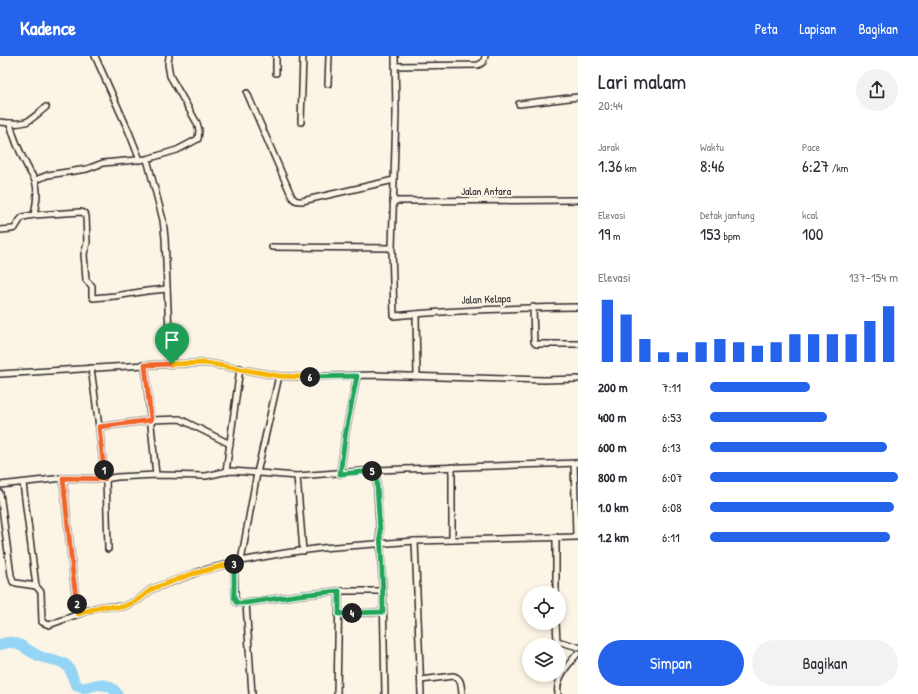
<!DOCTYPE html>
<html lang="id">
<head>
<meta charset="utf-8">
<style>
	body { margin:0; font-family:"Patrick Hand",sans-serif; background:#f2f2f3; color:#2b2b33; height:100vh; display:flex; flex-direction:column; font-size:15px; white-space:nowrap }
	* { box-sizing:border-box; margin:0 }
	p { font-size:13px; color:#7c7c81 }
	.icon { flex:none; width:22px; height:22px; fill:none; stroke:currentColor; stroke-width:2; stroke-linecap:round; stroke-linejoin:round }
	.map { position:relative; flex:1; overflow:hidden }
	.panel { display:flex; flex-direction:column; background:#fff; width:340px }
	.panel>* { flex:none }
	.controls { position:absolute; left:522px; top:530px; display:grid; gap:8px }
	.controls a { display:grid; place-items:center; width:44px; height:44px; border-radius:50%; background:#fff; box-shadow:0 2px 6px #0003; font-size:20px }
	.pin { position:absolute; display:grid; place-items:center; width:34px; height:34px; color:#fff; margin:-41px -17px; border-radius:50% 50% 50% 0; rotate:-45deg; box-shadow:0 0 4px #0007 }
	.pin .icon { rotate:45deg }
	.km { position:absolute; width:20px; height:20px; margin:-10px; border-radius:50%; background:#222; color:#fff; font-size:11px; line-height:20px; text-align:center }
	.round { display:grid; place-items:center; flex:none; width:42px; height:42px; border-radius:21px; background:#f2f2f3 }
	.summary { display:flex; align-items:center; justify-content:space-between; height:68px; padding:0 20px }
	h1 { font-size:22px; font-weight:600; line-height:30px }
	.stats { display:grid; grid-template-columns:repeat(3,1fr); gap:6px; height:68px; padding:4px 20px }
	.stats div { display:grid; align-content:center }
	.stats b { font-size:17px; font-weight:600 }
	.stats small { font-size:11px; font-weight:400 }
	.stats p { font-size:11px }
	.chart { height:112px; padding:8px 20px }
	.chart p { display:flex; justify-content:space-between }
	.chart svg { width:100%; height:72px; margin-top:4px; stroke:#2563eb; stroke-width:6 }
	.action { display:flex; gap:8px; margin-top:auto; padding:8px 20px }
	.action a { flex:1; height:46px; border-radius:24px; background:#2563eb; color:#fff; font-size:16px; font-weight:600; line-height:46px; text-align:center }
	.action a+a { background:#f2f2f3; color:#2b2b33 }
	ul { padding:0 20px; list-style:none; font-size:13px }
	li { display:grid; grid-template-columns:64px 48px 1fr; align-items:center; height:30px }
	li i { height:10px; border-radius:5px; background:#2563eb }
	header { display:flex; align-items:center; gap:24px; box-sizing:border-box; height:56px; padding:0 20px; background:#2563eb; color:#fff }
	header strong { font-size:19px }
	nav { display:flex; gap:22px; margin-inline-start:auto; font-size:14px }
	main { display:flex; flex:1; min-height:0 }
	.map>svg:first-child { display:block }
</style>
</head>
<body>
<header>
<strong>Kadence</strong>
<nav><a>Peta</a><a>Lapisan</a><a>Bagikan</a></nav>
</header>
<main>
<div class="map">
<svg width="578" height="638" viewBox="0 0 578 638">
	<rect width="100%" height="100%" fill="#fcf5e5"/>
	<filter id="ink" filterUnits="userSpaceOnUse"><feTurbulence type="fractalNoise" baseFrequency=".025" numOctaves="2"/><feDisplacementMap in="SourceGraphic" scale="8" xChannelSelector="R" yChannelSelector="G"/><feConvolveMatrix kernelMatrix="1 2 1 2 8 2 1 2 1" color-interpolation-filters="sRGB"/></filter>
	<g filter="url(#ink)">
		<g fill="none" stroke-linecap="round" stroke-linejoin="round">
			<path stroke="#94d4f5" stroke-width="11" d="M0 589C5 587 10 585 15 587 24 590 31 597 39 600 48 604 59 603 66 609 73 614 72 627 78 630 84 634 90 630 96 629 100 628 104 629 108 630 113 632 115 634 117 638"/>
			<g stroke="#2b2b2b" stroke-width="8">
				<g id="street">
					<polyline points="95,0 129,76 140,104"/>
					<path d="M395 0 396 56 392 192 394 260C455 254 516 252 578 251"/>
					<path d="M395 10 478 9C483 7 484 6 485 0"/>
					<polyline points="276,17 276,0"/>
					<polyline points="328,28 329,0"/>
					<path d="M247 37 292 141C295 145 297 145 302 145L394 124"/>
					<polyline points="519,48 578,41"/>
					<path d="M0 66C9 67 20 69 28 65 35 61 41 55 46 51"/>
					<polyline points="301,66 303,0"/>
					<path d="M10 67C14 84 21 99 29 114 31 118 34 121 35 125 39 135 36 149 34 159"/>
					<polyline points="147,103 163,164 165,182 169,277 172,308"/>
					<polyline points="35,124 48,119 87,113 103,107 147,103 177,94 198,83 199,74 197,67 170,20 168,8 169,0"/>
					<polyline points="393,145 578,144"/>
					<polyline points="0,174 12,173 15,172 20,164 23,161 34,159 81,156 84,157 86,160 87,187 84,198 86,224 92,230 92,240 93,242 115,240 147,235 167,233"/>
					<polyline points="272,191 392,192"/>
					<polyline points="533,251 534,286 536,288 578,288"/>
					<polyline points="416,258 417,320"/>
					<polyline points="145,309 156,419"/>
					<polyline points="91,312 99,371 105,423"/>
					<polyline points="0,318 145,309 206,307 279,320 300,321 373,319 544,324 578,323"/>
					<polyline points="99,371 151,364 180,363 230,388"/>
					<polyline points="574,407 576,480"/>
					<polyline points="452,411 452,484"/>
					<polyline points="376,414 383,535 385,638"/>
					<polyline points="226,416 240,312"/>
					<polyline points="340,418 346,375 357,320"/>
					<polyline points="297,420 303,495"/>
					<polyline points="63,422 73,519 78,558"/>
					<polyline points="106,423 108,493"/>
					<polyline points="23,427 36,530"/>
					<polyline points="0,429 63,422 105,423 117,421 156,419 206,420 224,416 232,415 297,420 376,414 578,407"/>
					<polyline points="0,437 11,519 13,526 16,527 36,530 41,536 42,566 49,569 92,553 103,550 123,551 138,544 152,533 201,515 241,505 285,497 322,492 415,485 578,481"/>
					<polyline points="415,485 421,638"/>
					<polyline points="241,505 257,417 279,320"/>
					<polyline points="234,507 235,541 236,546 238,547 246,547 299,539 339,535 383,535"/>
					<polyline points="556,537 556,481"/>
					<polyline points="246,547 252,638"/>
					<polyline points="339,558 383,556"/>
					<polyline points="556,567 557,585 578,591"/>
					<path d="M421 624 453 620C462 622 461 630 462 638"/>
					<polyline points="337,638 339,535"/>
					<path d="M558 638C555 622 569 608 578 597"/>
				</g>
			</g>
			<use href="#street" stroke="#fcf5e5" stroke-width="5"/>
		</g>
	</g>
	<g fill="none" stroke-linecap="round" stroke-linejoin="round" filter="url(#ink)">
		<g stroke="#fff" stroke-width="8">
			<polyline id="split-1" points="104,414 99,371 151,364 145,309 172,308"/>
		</g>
		<g stroke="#fff" stroke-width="8">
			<polyline id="split-2" points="77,548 73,519 63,422 105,423 104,414"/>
		</g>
		<g stroke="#fff" stroke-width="8">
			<polyline id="split-3" points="77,548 78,558 103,550 116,551 123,551 138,544 152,533 192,518 234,507 234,508"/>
		</g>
		<g stroke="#fff" stroke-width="8">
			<polyline id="split-4" points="234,508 234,541 236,546 238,547 246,547 299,539 339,535 339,558 352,557"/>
		</g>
		<g stroke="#fff" stroke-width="8">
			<path id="split-5" d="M352 557 383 556C383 509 379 462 376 414L372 415"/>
		</g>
		<g stroke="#fff" stroke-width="8">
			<polyline id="split-6" points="310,321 357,320 346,375 340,418 372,415"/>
		</g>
		<g stroke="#fff" stroke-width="8">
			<polyline id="split-7" points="172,308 206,307 279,320 300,321 310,321"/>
		</g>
		<use href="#split-1" stroke="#f0652b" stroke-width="5"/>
		<use href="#split-2" stroke="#f0652b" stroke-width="5"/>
		<use href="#split-3" stroke="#f5b400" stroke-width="5"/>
		<use href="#split-4" stroke="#22a559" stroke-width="5"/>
		<use href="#split-5" stroke="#22a559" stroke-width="5"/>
		<use href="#split-6" stroke="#22a559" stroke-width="5"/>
		<use href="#split-7" stroke="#f5b400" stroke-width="5"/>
	</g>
	<g text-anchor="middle" stroke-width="4" stroke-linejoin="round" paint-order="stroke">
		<g font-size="11" fill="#2b2b2b" stroke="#fcf5e5">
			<text x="486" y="139">Jalan Antara</text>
			<text transform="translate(486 243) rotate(-2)" y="4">Jalan Kelapa</text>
		</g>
	</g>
</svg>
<div class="controls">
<a><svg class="icon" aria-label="locate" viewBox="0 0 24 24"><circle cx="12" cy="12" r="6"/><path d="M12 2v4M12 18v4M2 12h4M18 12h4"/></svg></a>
<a><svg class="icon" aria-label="layers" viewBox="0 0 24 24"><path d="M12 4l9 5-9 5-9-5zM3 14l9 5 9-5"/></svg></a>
</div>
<div class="pin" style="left:172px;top:308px;background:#1e9e55"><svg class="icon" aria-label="arrive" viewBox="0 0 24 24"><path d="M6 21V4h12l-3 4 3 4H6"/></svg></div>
<b class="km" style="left:104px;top:414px">1</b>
<b class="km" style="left:77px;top:548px">2</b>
<b class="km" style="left:234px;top:508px">3</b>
<b class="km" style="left:352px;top:557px">4</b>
<b class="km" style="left:372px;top:415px">5</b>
<b class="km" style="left:310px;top:321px">6</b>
</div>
<section class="panel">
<div class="summary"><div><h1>Lari malam</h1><p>20:44</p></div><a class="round"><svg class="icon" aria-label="share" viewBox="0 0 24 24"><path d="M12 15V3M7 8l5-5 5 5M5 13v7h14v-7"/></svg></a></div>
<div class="stats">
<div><p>Jarak</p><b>1.36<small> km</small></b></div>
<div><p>Waktu</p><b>8:46</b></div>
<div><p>Pace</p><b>6:27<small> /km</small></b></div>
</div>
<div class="stats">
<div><p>Elevasi</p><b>19<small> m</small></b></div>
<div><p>Detak jantung</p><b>153<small> bpm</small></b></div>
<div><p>kcal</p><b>100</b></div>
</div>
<div class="chart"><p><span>Elevasi</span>137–154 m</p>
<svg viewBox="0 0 160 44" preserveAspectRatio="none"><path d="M5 44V6M15 44V15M25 44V30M35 44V38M45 44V38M55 44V32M65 44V30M75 44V32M85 44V34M95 44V32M105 44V27M115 44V27M125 44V27M135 44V27M145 44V19M155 44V10"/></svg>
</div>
<ul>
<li><b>200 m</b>7:11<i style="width:53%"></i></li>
<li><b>400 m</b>6:53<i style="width:62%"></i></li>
<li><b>600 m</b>6:13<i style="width:94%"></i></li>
<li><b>800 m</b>6:07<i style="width:100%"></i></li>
<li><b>1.0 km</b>6:08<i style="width:98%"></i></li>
<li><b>1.2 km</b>6:11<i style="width:96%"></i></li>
</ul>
<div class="action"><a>Simpan</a><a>Bagikan</a></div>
</section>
</main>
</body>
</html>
